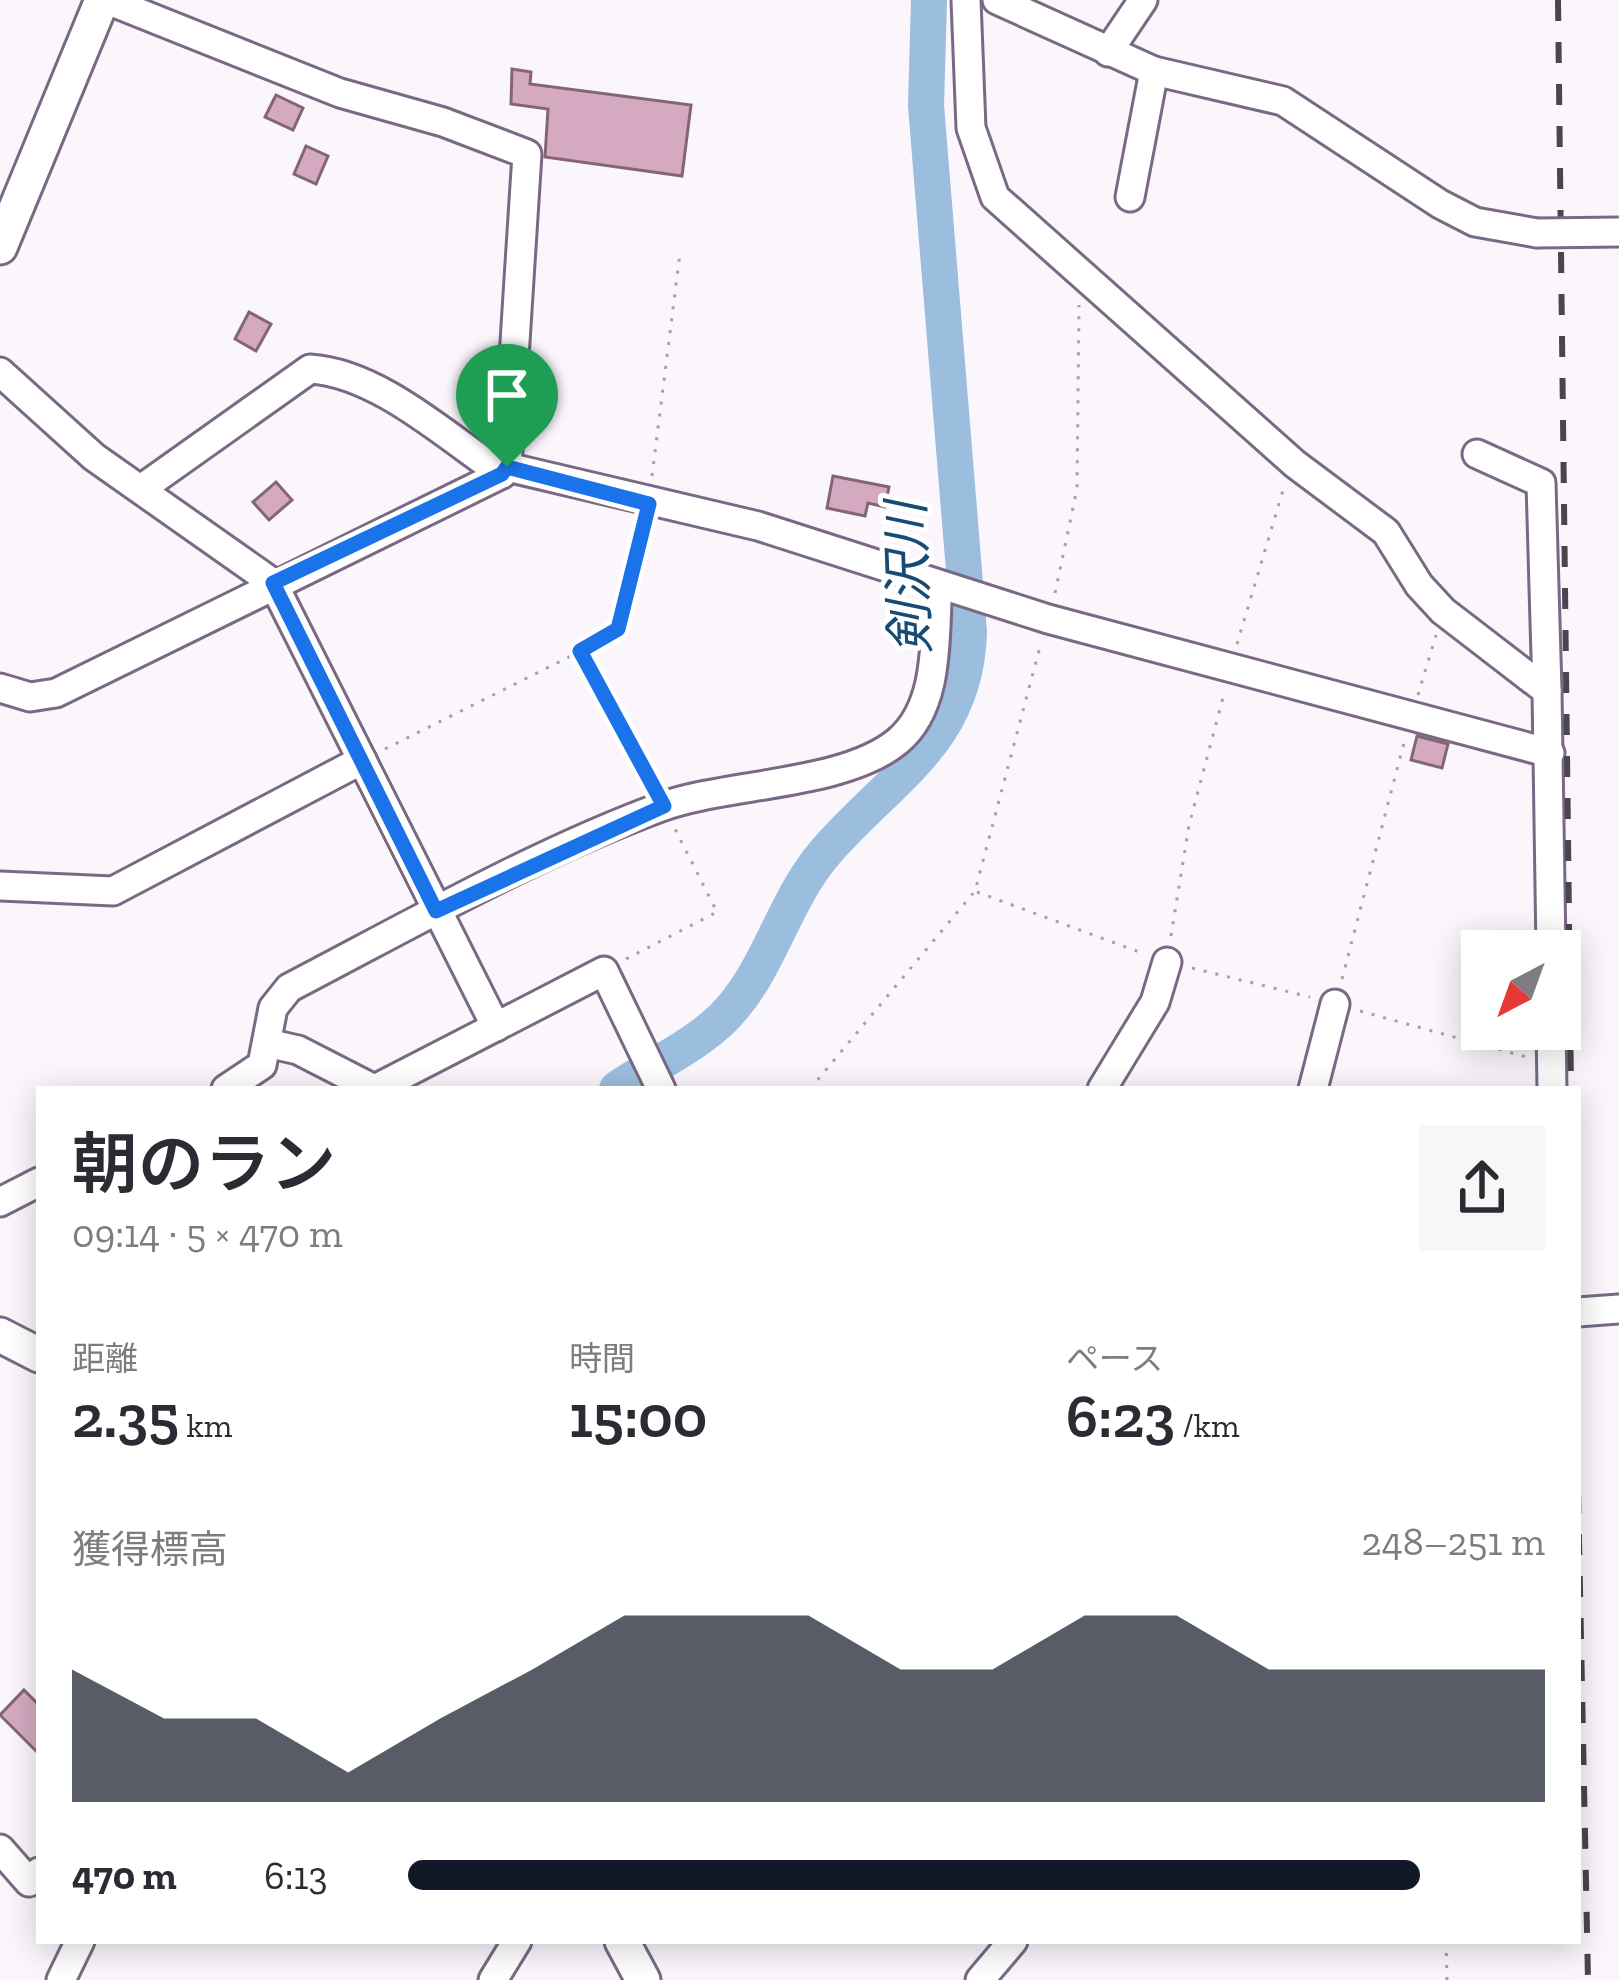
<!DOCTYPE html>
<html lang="ja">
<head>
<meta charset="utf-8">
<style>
	body { margin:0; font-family:"Zilla Slab","Noto Sans JP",serif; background:#f7f7f7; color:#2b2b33; height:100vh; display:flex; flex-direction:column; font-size:45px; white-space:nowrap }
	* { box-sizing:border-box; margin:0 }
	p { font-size:39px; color:#7c7c81 }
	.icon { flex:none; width:66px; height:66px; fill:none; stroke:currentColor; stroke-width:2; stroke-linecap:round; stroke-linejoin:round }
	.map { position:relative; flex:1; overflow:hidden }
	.side { position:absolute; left:36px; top:1086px; width:1545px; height:858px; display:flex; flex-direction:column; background:#fff; border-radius:0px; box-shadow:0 6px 30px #0003 }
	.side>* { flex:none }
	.needle { width:78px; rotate:221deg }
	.buttons { position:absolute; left:1461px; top:930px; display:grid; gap:24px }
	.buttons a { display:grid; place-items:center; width:120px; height:120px; border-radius:0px; background:#fff; box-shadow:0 6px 30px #0003; font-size:60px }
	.pin { position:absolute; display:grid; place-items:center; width:102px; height:102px; color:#fff; margin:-123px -51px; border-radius:50% 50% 50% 0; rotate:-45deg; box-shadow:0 0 12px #0007 }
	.pin .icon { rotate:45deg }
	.round { display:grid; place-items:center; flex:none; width:126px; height:126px; border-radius:0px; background:#f7f7f7 }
	.summary { display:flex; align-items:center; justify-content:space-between; height:204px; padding:0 36px }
	h1 { font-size:66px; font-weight:600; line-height:90px }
	.metrics { display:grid; grid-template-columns:repeat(3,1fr); gap:18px; height:204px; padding:12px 36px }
	.metrics div { display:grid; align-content:center }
	.metrics b { font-size:60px; font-weight:600 }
	.metrics small { font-size:33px; font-weight:400 }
	.metrics p { font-size:33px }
	.chart { height:336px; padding:24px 36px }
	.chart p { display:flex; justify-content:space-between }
	.chart svg { width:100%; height:216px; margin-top:12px; fill:#111827; opacity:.7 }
	ul { padding:0 36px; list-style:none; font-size:39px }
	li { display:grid; grid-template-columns:192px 144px 1fr; align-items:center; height:90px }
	li i { height:30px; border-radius:15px; background:#111827 }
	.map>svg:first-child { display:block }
</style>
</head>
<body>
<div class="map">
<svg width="1619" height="1980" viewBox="0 0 1619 1980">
	<rect width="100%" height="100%" fill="#faf6fc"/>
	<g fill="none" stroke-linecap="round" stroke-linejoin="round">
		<path stroke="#9cbede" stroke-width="36" d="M617 1089C652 1065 692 1048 723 1018 769 972 782 904 823 855 886 780 966 744 969 632L926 106 929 0"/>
	</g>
	<g fill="#d5aac1" stroke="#846576" stroke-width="3">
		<polygon points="512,69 531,72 530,84 691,105 682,176 545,157 548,109 511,104"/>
		<polygon points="276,95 303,108 293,130 265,117"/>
		<polygon points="306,146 328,156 316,184 294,174"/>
		<polygon points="249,312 271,324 256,351 235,339"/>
		<polygon points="833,476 889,487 885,507 868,503 865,516 827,508"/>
		<polygon points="276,482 292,500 269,520 253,502"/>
		<polygon points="1417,736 1448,744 1442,768 1411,760"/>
		<polygon points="24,1690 39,1705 39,1754 0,1715"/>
	</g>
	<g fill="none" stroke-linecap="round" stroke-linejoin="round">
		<g stroke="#7a6984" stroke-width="33">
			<g id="minor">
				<polyline points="966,0 971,128 995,197 1295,464 1386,532 1419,585 1443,611 1547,691 1551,951"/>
				<polyline points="997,0 1154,71 1283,101 1440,204 1475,222 1537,233"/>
				<polyline points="1108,52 1143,0"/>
				<polyline points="1130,197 1154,71"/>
				<polyline points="0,372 94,457 273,583 496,1027"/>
				<polyline points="1477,454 1541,483 1547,691"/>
				<polyline points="507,467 758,526 1048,619 1550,753"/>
				<path d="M141 489 310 369C378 373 447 437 502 474"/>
				<polyline points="0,688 30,697 56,693 502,474 507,467 527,154 443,122 340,93 107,0"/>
				<polyline points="0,886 113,891 362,760"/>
				<polyline points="1551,1029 1552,1089"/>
				<polyline points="267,1043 298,1050 374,1089"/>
				<path d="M226 1089 262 1065 273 1008 289 988C406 927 538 852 661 807 725 783 844 786 898 741 941 705 934 634 938 585"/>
				<polyline points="375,1089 604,971 661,1089"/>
				<polyline points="1102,1089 1155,1002 1167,962"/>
				<polyline points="1313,1089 1335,1004"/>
				<polyline points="0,1202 39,1182"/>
				<polyline points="1578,1312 1619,1309"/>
				<polyline points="0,1849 29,1882 39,1872"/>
				<polyline points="61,1980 80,1941"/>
				<polyline points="493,1980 517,1941"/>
				<polyline points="980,1980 1013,1941"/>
			</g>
		</g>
		<g stroke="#7a6984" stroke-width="39">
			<g id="major">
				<polyline points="0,247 102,0"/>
				<polyline points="0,1335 39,1355"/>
				<polyline points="622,1941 643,1980"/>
			</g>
		</g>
		<g stroke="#a6a1a9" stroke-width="3" stroke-dasharray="3 9" stroke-linecap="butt">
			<polyline points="652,476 680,253"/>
			<polyline points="1055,593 1077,489 1079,305"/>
			<polyline points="1237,644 1284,487"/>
			<polyline points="582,654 651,783"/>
			<polyline points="1418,695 1436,635"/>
			<polyline points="385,749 615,634 644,526"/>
			<polyline points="977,892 1142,953"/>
			<polyline points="1171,936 1189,825 1224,694"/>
			<polyline points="626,959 717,912 675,829"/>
			<polyline points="1192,968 1310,997"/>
			<polyline points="1342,979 1405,739"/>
			<polyline points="1360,1011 1530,1058"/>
			<polyline points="810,1089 975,891 1041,643"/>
			<polyline points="1446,1941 1447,1980"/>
		</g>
		<use href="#minor" stroke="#fff" stroke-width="27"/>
		<use href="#major" stroke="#fff" stroke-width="33"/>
		<g stroke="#4b454f" stroke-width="6" stroke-dasharray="21 21" stroke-linecap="butt">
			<polyline points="1558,0 1571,1089"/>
			<polyline points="1578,1492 1588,1980"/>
		</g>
		<g stroke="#7a6984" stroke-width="33" stroke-linecap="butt">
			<polyline id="minor-bridge" points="1537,233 1619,232"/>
		</g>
		<use href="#minor-bridge" stroke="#fff" stroke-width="27"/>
	</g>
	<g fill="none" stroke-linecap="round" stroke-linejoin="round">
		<g stroke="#fff" stroke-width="24">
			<polygon id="route" points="507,467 649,504 618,629 580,651 664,806 436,911 273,583 502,474"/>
		</g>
		<use href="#route" stroke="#1a73e8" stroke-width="15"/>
	</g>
	<g text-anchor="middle" stroke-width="10" stroke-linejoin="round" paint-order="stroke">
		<g font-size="51" font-style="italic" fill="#174b75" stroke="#fff">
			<text transform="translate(908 578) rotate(-92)" y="18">剣沢川</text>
		</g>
	</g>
</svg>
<div class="buttons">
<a><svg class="needle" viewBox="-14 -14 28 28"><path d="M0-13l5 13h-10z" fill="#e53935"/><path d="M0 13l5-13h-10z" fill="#7c7c81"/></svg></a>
</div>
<div class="pin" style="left:507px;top:467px;background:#1e9e55"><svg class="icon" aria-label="arrive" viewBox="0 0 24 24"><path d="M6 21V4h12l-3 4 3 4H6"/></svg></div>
<section class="side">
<div class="summary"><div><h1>朝のラン</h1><p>09:14 · 5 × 470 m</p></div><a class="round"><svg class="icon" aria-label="share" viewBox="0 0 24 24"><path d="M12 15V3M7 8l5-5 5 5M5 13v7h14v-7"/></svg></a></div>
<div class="metrics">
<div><p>距離</p><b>2.35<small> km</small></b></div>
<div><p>時間</p><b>15:00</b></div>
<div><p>ペース</p><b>6:23<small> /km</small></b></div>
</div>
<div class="chart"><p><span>獲得標高</span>248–251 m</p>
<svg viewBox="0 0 160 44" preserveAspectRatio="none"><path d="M0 44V17L10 27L20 27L30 38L40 27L50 17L60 6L70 6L80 6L90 17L100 17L110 6L120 6L130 17L140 17L150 17L160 17V44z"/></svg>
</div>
<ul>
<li><b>470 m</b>6:13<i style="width:89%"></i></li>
</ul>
</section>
</div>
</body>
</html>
